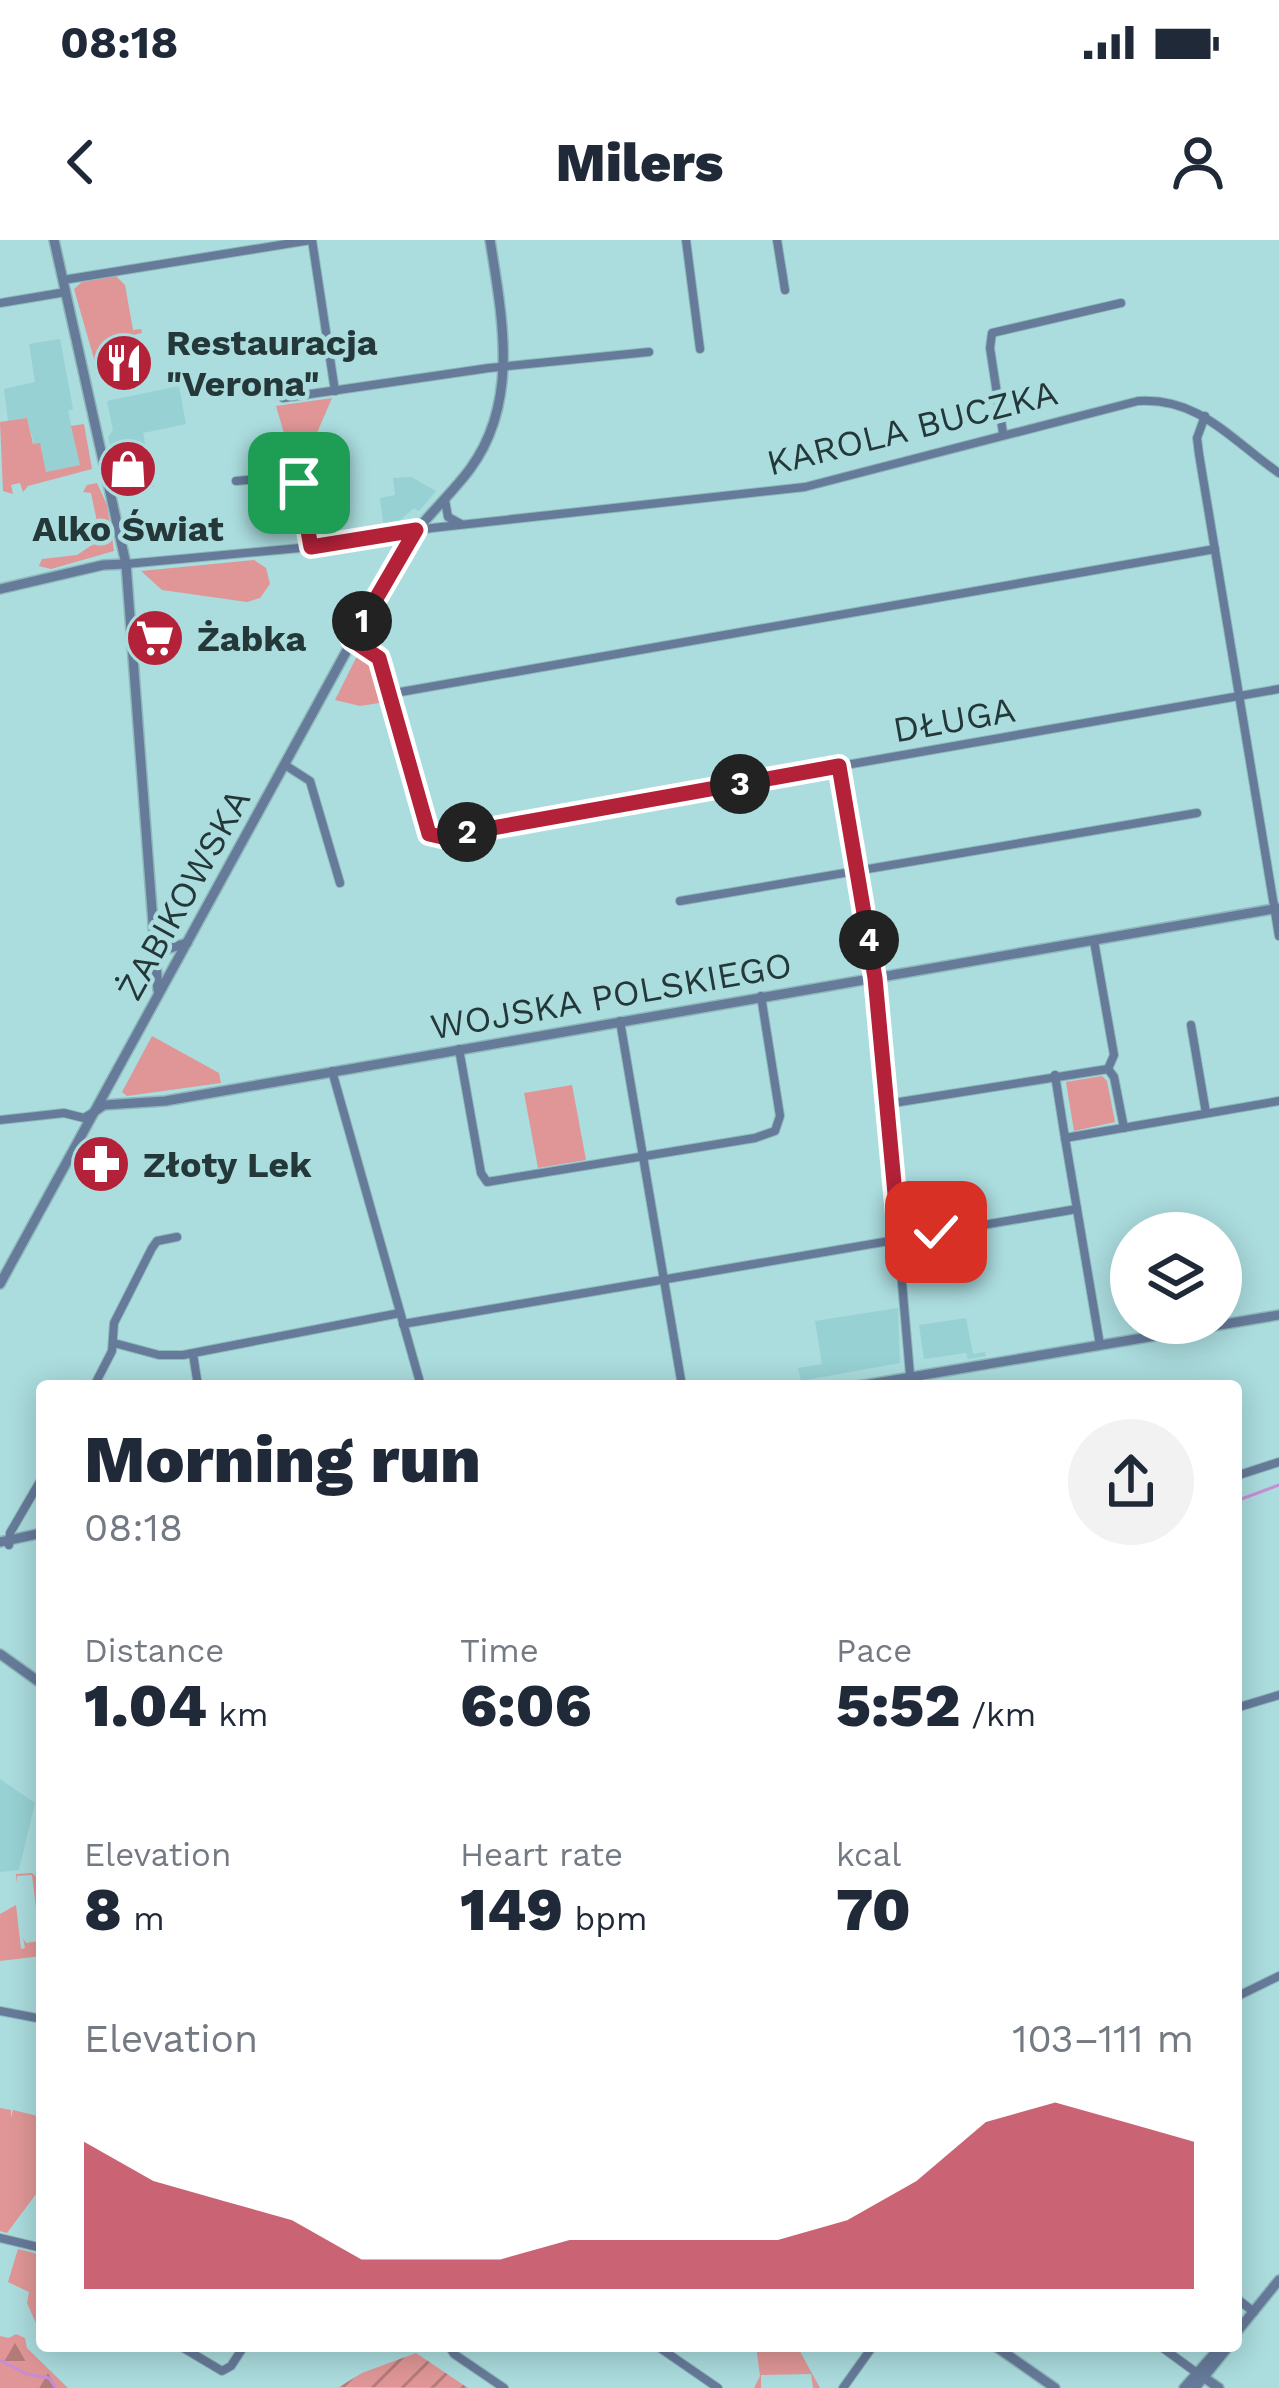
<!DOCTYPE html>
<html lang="en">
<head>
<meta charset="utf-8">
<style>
	body { margin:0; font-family:"Work Sans",sans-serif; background:#f2f2f3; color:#1f2937; height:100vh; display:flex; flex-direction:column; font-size:45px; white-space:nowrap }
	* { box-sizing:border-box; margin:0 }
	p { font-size:39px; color:#747a83 }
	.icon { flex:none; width:66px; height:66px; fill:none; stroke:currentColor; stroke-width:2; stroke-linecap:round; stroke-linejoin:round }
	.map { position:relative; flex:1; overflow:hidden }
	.sheet { position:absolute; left:36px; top:1140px; width:1206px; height:972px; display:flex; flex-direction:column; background:#fff; border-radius:12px; box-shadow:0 6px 30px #0003 }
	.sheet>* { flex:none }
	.buttons { position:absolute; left:1110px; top:972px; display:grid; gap:24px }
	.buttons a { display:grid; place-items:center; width:132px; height:132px; border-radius:50%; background:#fff; box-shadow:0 6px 30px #0003; font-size:60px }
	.pin { position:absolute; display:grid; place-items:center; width:102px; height:102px; color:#fff; margin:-51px; border-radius:24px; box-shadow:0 6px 18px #0006 }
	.km { position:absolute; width:60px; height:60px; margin:-30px; border-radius:50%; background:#222; color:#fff; font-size:33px; line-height:60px; text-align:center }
	.round { display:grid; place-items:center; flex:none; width:126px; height:126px; border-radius:63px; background:#f2f2f3 }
	.head { display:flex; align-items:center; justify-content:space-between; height:204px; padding:0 48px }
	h1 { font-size:66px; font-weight:800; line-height:90px }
	.stats { display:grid; grid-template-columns:repeat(3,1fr); gap:18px; height:204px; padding:12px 48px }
	.stats div { display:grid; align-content:center }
	.stats b { font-size:60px; font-weight:800 }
	.stats small { font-size:33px; font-weight:400 }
	.stats p { font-size:33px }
	.chart { height:336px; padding:24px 48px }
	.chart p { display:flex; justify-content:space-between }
	.chart svg { width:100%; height:216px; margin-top:12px; fill:#b42239; opacity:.7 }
	.status { display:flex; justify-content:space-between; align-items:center; height:84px; padding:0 60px; background:#fff; direction:ltr }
	.status svg { height:33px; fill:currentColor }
	header { display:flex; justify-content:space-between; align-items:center; height:156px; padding:0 48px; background:#fff; font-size:54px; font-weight:800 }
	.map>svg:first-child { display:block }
</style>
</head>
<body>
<div class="status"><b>08:18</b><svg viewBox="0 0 49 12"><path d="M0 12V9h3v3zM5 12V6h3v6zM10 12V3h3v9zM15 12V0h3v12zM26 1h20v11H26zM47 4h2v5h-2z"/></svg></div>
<header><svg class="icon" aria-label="back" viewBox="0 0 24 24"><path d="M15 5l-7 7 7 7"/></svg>Milers<svg class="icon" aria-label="person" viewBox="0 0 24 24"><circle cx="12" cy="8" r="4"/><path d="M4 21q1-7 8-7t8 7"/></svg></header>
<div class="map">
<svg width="1279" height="2148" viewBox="0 0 1279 2148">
	<defs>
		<pattern id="forest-firs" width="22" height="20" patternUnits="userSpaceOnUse" patternTransform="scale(3)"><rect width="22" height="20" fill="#e09696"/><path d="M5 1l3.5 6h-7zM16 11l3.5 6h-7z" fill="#b57b7b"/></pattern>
		<pattern id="garden-furrows" width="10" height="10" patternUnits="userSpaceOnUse" patternTransform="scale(3)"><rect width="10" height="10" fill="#e09696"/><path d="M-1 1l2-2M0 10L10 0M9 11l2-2" fill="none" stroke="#b57b7b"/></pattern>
	</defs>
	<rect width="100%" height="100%" fill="#abdcde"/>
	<g fill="#97d1d3">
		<polygon points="60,99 73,169 68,171 80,225 46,232 40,204 34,204 27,178 8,181 4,149 35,142 29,104"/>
		<polygon points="179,146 186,184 143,193 154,247 122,254 108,197 113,190 107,161"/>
		<polygon points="411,237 436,251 419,271 414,268 398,282 400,286 384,288 380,258 395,255 393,238"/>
		<polygon points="898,1068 900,1123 801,1141 798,1128 822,1124 815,1081"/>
		<polygon points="966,1078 973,1114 985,1112 986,1116 968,1119 966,1113 924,1119 919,1085"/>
		<polygon points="0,1539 35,1563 19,1630 0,1632"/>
	</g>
	<g fill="#e09696">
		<polygon points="116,36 125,45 133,90 141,89 142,93 111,100 112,105 100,108 103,125 96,126 74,49 82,42"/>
		<polygon points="332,158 301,230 295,231 276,166"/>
		<polygon points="27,178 33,204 40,203 46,232 80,225 71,186 84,184 92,229 28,246 23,252 20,243 11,245 13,254 3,251 0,182"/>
		<polygon points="97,243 107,265 114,311 51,329 39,326 42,319 77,315 92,305 92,293 99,291 91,253 83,252 87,245"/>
		<polygon points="254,320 266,328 270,344 260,358 247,362 162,350 141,331"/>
		<polygon points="360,410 373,419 386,462 360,466 335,460"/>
		<polygon points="152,796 219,833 221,843 127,856 122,852"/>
		<polygon points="1102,836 1107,841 1115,882 1074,891 1066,842"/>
		<polygon points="572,845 586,920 538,928 524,853"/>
		<polygon points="42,1632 42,1716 0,1721 0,1674 16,1665 21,1709 25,1708 23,1698 26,1703 40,1701 32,1635 17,1636 16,1643 16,1634 32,1633 39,1639 35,1633"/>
		<polygon points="0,1868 11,1870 11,1878 13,1870 42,1877 42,1946 7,1993 0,1991"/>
		<polygon points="18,2009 42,2015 42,2097 27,2063 29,2052 8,2042"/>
		<polygon points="756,2106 797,2106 820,2148 813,2148 811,2134 761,2135 761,2148 754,2148 760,2136"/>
	</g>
	<polygon fill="url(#forest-firs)" points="16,2094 25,2098 27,2108 68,2148 0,2148 0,2096 9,2098"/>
	<polygon fill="url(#garden-furrows)" points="416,2113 468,2148 339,2147 362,2133"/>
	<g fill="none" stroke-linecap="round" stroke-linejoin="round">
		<g stroke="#c88dd7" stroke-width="3">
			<polyline points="1236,1261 1279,1245"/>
			<polyline points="0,2120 26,2134 49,2138 56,2148"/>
		</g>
		<g stroke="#8eb8ba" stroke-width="10">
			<g id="minor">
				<polyline points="312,0 335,151"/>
				<polyline points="686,0 700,109"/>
				<polyline points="777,0 785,50"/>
				<polyline points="63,40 311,0"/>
				<polyline points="0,63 66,52"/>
				<polyline points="283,158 489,128 649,112"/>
				<polyline points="1205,176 1197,198 1199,214 1279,696"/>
				<polyline points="1003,193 990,108 992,93 1121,63"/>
				<path d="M236 241C312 234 301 235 311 307"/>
				<polyline points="445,260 448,277 461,284"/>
				<path d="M126 324 311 307 432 288 805 247 1138 161C1200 157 1232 201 1279 233"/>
				<polyline points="352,400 379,419 424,587 436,597 1279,449"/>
				<polyline points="389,454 1215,309"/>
				<polyline points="285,525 310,541 340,643"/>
				<polyline points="839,526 876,744 911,1146"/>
				<polyline points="680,661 1197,573"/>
				<polyline points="1094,701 1114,815 1108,829"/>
				<polyline points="620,781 682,1146"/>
				<polyline points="1191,785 1206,873"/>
				<polyline points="459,809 481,933 487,942 755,898 775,891 780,876 761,756"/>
				<polyline points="1108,829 1114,837 1124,888"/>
				<polyline points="332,831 421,1146"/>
				<polyline points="1055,835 1065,898 1279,861"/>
				<polyline points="887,864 1108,829"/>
				<polyline points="0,880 64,873 84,878 94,872"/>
				<polyline points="1065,898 1100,1105"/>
				<polyline points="403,1084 1077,969"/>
				<polyline points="114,1103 159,1115 183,1115 400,1073"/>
				<polyline points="193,1114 198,1146"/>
				<polyline points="94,1146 112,1111 114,1083 152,1008 157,1001 177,997"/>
				<polyline points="1236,1236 1279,1222"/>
				<polyline points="9,1305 10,1293 42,1238"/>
				<polyline points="1236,1468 1279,1455"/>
				<polyline points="1236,1757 1279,1736"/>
				<polyline points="0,1771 42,1779"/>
				<polyline points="0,1998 42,2008"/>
				<polyline points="1236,2058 1254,2072"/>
				<polyline points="180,2106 222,2131 231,2126 244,2106"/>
				<polyline points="449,2106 454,2114 504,2148"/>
				<polyline points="657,2106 718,2148"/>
				<polyline points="1160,2106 1197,2133"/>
				<polyline points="843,2148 873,2106"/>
			</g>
		</g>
		<g stroke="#8eb8ba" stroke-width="12">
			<g id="tertiary">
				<polyline points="54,0 126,324 158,750"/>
				<polyline points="0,349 103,325 126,324"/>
				<polyline points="157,712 187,703"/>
				<polyline points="95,871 104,865 165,861 1279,668"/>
				<path d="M0 1044 398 317C417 284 447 260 470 229 520 161 502 77 490 0"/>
				<polyline points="858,1146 1279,1075"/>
				<polyline points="0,1302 42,1293"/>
				<polyline points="0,1414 42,1444"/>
				<polyline points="1236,2093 1279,2040"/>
				<polyline points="995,2106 1055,2148"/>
				<polyline points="1199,2134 1219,2148"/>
				<polyline points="1184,2148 1221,2106"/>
				<polyline points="1195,2148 1229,2106"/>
			</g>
		</g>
		<use href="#minor" stroke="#667a9a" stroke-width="8"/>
		<use href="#tertiary" stroke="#667a9a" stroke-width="9"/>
	</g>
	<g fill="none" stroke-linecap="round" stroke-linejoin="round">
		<g stroke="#fff" stroke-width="24">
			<polyline id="route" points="299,243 311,307 416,290 352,400 379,418 429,594 442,597 839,526 875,738 899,997 936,992"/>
		</g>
		<use href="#route" stroke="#b42239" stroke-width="15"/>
	</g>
	<defs>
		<g id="restaurant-disc" transform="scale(3)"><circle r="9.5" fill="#b42239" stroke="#abdcde"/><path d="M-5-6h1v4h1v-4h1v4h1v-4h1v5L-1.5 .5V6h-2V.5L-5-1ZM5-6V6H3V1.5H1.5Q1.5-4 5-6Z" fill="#fff"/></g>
		<g id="shop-disc" transform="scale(3)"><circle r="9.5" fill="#b42239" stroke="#abdcde"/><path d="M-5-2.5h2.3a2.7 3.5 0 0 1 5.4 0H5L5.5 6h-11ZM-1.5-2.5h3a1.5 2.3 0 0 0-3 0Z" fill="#fff"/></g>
		<g id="supermarket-disc" transform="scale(3)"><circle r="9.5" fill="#b42239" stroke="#abdcde"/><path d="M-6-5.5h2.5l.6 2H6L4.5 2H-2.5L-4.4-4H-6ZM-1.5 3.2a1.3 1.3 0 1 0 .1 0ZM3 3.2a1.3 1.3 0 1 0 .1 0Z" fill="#fff"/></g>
		<g id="pharmacy-disc" transform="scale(3)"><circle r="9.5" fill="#b42239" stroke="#abdcde"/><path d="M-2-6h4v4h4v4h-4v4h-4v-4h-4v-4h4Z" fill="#fff"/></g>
	</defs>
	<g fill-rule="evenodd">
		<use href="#restaurant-disc" x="124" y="123"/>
		<use href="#shop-disc" x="128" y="229"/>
		<use href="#supermarket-disc" x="155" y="398"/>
		<use href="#pharmacy-disc" x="101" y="924"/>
	</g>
	<g text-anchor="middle" stroke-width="9" stroke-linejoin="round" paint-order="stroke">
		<g font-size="36" font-weight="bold" fill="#253839" stroke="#abdcde" text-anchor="start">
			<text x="166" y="115">Restauracja<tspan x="166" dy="41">"Verona"</tspan></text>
			<text x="128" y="301" text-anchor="middle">Alko Świat</text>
			<text x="197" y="411">Żabka</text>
			<text x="143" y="937">Złoty Lek</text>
		</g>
		<g font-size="36" fill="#253839" stroke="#abdcde">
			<text transform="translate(912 187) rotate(-14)" y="13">KAROLA BUCZKA</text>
			<text transform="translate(954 479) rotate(-10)" y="13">DŁUGA</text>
			<text transform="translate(183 654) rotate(-61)" y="13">ŻABIKOWSKA</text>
			<text transform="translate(611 755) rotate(-10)" y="13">WOJSKA POLSKIEGO</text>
		</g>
	</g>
</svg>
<div class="buttons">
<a><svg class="icon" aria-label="layers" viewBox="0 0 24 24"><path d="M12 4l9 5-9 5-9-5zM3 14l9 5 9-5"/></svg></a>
</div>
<div class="pin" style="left:299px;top:243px;background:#1e9e55"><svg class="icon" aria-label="arrive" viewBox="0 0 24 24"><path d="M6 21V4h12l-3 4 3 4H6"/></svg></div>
<div class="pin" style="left:936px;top:992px;background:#d93025"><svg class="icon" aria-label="check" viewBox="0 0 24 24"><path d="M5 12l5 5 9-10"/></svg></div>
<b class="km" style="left:362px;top:381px">1</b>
<b class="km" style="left:467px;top:592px">2</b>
<b class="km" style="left:740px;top:544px">3</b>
<b class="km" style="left:869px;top:700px">4</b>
<section class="sheet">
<div class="head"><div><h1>Morning run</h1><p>08:18</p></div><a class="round"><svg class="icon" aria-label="share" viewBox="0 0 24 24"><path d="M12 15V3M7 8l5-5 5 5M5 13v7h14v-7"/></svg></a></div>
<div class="stats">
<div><p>Distance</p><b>1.04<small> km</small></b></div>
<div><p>Time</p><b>6:06</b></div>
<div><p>Pace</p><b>5:52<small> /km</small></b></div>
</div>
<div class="stats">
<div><p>Elevation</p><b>8<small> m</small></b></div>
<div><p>Heart rate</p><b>149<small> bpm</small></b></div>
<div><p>kcal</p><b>70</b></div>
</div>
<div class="chart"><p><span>Elevation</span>103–111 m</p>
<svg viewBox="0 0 160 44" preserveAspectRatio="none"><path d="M0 44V14L10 22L20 26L30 30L40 38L50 38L60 38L70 34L80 34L90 34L100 34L110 30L120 22L130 10L140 6L150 10L160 14V44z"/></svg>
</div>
</section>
</div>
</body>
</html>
